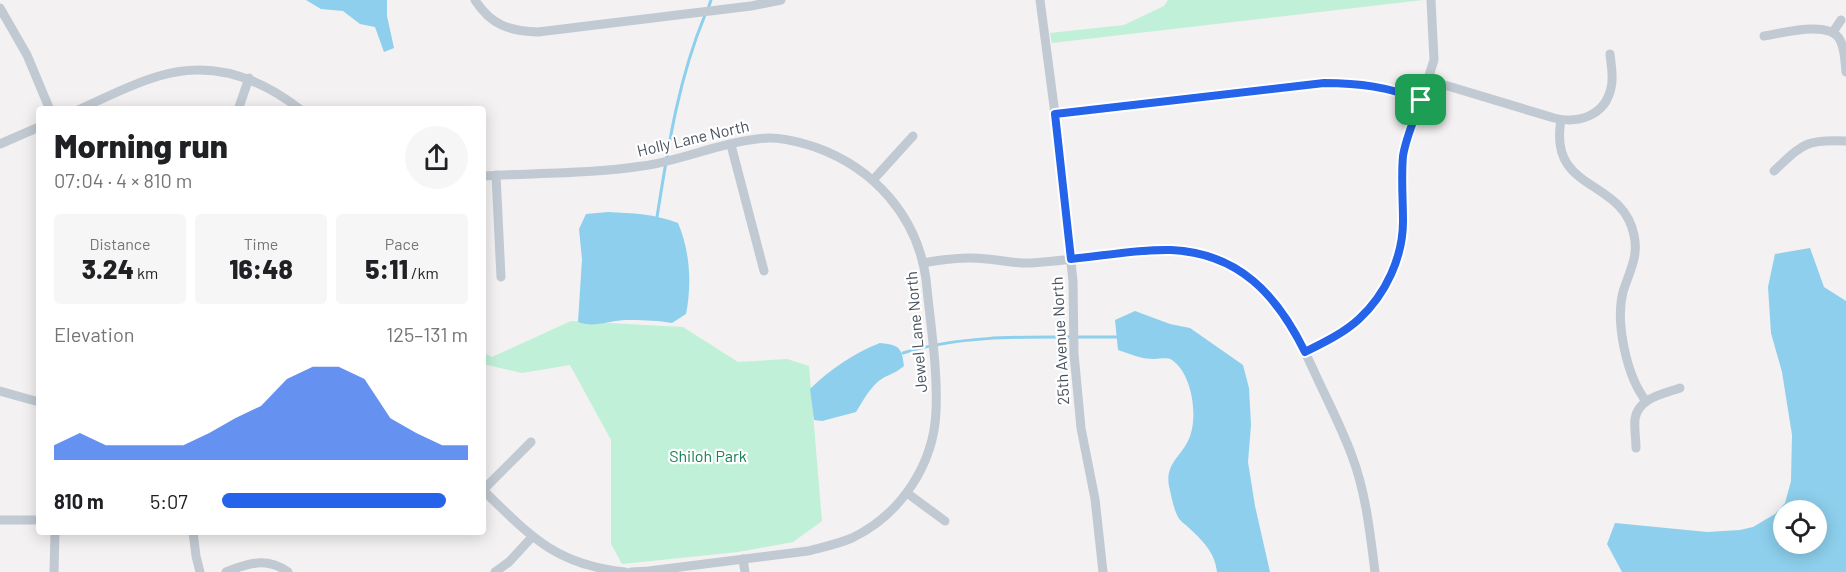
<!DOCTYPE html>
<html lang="en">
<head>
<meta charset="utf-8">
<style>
	body { margin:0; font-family:Barlow,sans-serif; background:#f6f6f6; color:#202124; height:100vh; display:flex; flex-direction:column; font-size:22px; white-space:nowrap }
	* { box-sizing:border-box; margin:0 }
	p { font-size:20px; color:#757577 }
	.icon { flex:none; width:33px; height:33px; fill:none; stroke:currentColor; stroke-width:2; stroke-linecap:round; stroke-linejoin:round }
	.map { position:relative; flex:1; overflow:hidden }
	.details { position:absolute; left:36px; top:106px; width:450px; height:429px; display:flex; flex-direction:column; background:#fff; border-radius:6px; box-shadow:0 3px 15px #0003 }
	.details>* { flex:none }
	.tools { position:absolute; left:1773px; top:500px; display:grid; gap:12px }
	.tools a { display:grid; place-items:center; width:54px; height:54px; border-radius:50%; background:#fff; box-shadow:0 3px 15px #0003; font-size:30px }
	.pin { position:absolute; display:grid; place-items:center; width:51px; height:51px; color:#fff; margin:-26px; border-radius:12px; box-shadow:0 3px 9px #0006 }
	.round { display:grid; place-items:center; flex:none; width:63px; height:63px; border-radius:32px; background:#f6f6f6 }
	.overview { display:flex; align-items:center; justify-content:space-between; height:102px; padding:0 18px }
	h1 { font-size:33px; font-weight:800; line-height:45px }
	.metrics { display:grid; grid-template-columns:repeat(3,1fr); gap:9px; height:102px; padding:6px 18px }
	.metrics div { display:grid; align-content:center; border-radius:6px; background:#f6f6f6; text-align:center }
	.metrics b { font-size:26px; font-weight:800 }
	.metrics small { font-size:16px; font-weight:400 }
	.metrics p { font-size:16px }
	.chart { height:168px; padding:12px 18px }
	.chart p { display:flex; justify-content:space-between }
	.chart svg { width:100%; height:108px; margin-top:6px; fill:#2563eb; opacity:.7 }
	ul { padding:0 18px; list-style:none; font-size:20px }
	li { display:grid; grid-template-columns:96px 72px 1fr; align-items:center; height:45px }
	li i { height:15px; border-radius:8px; background:#2563eb }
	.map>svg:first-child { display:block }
</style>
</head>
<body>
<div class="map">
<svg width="1846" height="572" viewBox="0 0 1846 572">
	<rect width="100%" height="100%" fill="#f3f1f1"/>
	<g fill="#c0f0d7">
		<polygon points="1168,0 1423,0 1052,43 1050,33 1124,25 1164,6"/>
		<polygon points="571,321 683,327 738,362 787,359 809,366 822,521 793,542 738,552 622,564 611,544 611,440 570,365 522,373 483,364 483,352 492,357"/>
	</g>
	<g fill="#8dcfec" fill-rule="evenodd">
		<polygon points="306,0 387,0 387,16 394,48 384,52 375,27 360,24 343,11 321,9"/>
		<path d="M608 212C632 213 655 214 678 223 690 251 692 284 686 314L672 323C656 320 640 320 624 320 608 321 593 328 578 322L582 259 579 229 586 214Z"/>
		<path d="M1810 248 1824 287 1846 301V572H1622L1607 544 1615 523 1707 532 1740 530 1753 527 1775 514 1785 503 1791 481 1792 435 1782 372 1771 333 1768 287 1775 254ZM1784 510H1816V543H1784Z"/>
		<path d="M1135 311 1170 324 1190 328 1243 365 1249 388 1251 425 1248 462 1255 506 1270 572H1217C1215 552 1202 540 1188 527 1185 524 1180 521 1178 517 1174 510 1171 495 1169 486 1165 465 1180 457 1188 441 1199 420 1193 374 1172 360 1167 357 1160 359 1154 359 1141 359 1130 354 1118 350L1115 320Z"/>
		<path d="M880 343C899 345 902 347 904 366 897 372 891 374 883 378 871 385 863 401 856 412L822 421 814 420 810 389C829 370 856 352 880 343Z"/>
	</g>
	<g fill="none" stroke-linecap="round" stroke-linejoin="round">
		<g stroke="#8dcfec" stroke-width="3">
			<polyline points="708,9 711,0"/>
			<path d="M657 217C668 148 678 80 705 15"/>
			<path d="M903 353C971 332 1047 338 1119 337"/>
		</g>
		<g stroke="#c1c9d2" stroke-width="9">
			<path d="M475 0C491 25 509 31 538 32L751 6 781 0"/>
			<polyline points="1040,0 1055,114 1073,281 1074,354 1081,428 1095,499 1103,572"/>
			<polyline points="0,8 27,55 50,110"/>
			<polyline points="1833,32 1841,20"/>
			<path d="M1764 36C1783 33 1830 20 1840 40 1845 49 1845 62 1846 72"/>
			<path d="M1428 80 1554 118C1578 124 1605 116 1611 88 1614 77 1611 65 1610 54"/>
			<path d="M78 110C105 98 131 84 159 76 212 60 259 77 301 110"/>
			<polyline points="238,110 249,78"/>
			<path d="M1055 114 1324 83C1359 82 1389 87 1421 100"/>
			<path d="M1561 120C1548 193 1622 177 1634 235 1639 257 1629 272 1623 292 1615 323 1627 377 1646 401"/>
			<polyline points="0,144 39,127"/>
			<polyline points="731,145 764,271"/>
			<path d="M1774 171C1803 144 1805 139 1846 141"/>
			<polyline points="496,175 501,277"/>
			<path d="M483 176C536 173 590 174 642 166 681 161 718 143 757 139 777 136 796 141 815 147 874 168 917 216 926 279 930 322 938 368 936 411 934 465 900 515 852 538 838 544 823 547 808 551L649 571 631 572"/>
			<polyline points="873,180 913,136"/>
			<path d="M923 263C944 259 965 256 987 259 1002 260 1016 264 1032 263 1063 261 1095 256 1127 253 1149 251 1173 248 1195 253 1222 260 1249 274 1269 295 1289 315 1301 344 1313 369 1326 398 1341 426 1352 456 1366 493 1370 533 1375 572"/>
			<polyline points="1305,352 1342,332 1359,319 1374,303 1386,284 1395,265 1401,244 1403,222 1401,176 1404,153 1434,60 1431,0"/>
			<polyline points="0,391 39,402"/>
			<path d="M1636 448C1636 439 1634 428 1635 419 1638 398 1663 394 1680 388"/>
			<path d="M483 490C530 536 556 565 625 572"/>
			<polyline points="483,490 531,442"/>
			<polyline points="907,493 945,521"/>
			<polyline points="0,520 39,520"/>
			<polyline points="193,532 196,556 200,572"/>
			<polyline points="743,559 745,572"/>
			<polyline points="54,572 55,532"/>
			<path d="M226 572C248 563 267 557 288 572"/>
			<polyline points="495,572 509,562 532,537"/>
		</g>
	</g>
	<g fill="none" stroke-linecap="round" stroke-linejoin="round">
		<g stroke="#fff" stroke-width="12">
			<path id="route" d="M1324 83C1359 83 1389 87 1421 100 1415 118 1406 137 1403 156 1401 178 1403 199 1403 221 1403 257 1386 294 1359 319 1344 333 1323 343 1305 352 1277 295 1239 253 1171 250 1138 249 1103 256 1071 259L1055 114Z"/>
		</g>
		<use href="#route" stroke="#2563eb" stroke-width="8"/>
	</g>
	<g text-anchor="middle" stroke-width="4.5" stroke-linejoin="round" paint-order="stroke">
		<g font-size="16" fill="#48525e" stroke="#fff">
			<text transform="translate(693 138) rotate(-13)" y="6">Holly Lane North</text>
			<text transform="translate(916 332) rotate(-95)" y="6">Jewel Lane North</text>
			<text transform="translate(1060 341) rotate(-93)" y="6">25th Avenue North</text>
		</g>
		<g font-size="16" fill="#188156" stroke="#fff">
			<text x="708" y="462">Shiloh Park</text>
		</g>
	</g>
</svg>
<div class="tools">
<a><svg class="icon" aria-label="locate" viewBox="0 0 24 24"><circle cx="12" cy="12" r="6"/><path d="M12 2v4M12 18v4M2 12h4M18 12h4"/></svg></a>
</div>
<div class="pin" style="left:1421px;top:100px;background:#1e9e55"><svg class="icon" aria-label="arrive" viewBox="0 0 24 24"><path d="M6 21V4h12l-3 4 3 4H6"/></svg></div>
<section class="details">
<div class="overview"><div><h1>Morning run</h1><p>07:04 · 4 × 810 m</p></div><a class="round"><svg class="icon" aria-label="share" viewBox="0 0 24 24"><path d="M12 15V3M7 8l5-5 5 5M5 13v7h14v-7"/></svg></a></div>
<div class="metrics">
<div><p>Distance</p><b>3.24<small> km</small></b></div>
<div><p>Time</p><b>16:48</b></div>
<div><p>Pace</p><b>5:11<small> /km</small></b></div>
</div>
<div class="chart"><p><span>Elevation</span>125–131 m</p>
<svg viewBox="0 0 160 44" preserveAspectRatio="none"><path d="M0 44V38L10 33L20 38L30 38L40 38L50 38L60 33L70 27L80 22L90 11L100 6L110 6L120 11L130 27L140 33L150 38L160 38V44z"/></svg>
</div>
<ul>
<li><b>810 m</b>5:07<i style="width:91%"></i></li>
</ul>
</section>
</div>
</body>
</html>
